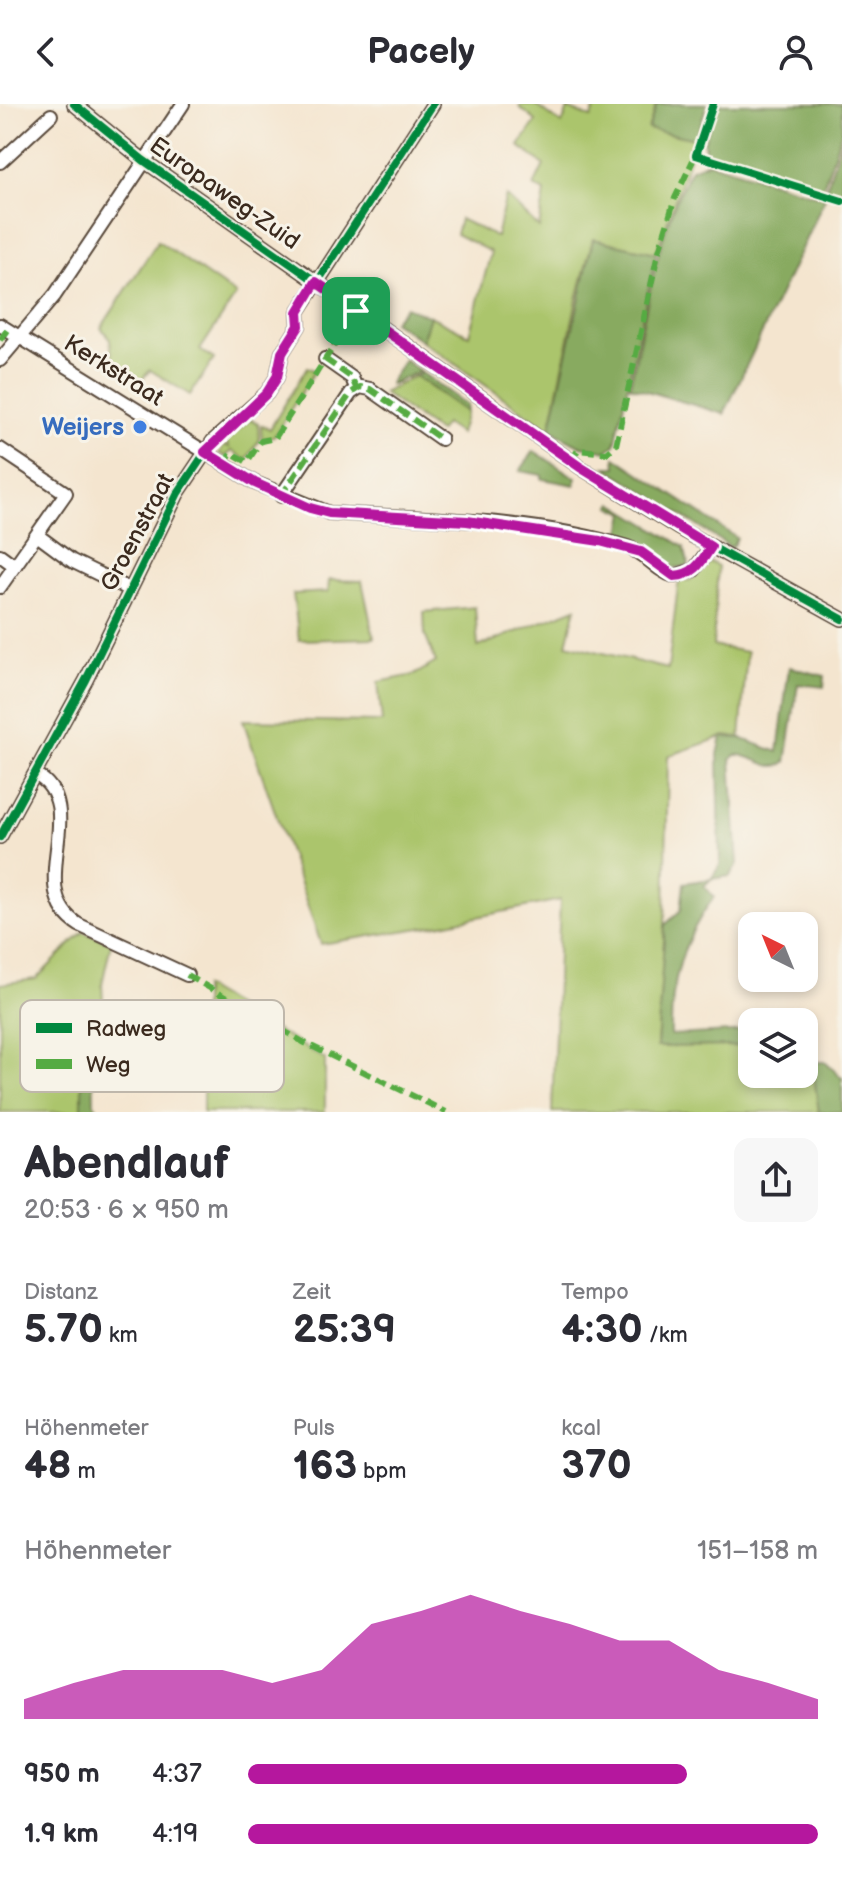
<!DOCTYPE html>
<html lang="de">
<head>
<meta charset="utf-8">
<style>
	body { margin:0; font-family:"Balsamiq Sans",sans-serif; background:#f7f7f7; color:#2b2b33; height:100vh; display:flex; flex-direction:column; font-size:30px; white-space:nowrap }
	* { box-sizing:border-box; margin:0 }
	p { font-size:26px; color:#7c7c81 }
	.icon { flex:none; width:44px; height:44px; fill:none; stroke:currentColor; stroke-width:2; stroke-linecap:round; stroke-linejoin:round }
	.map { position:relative; height:1008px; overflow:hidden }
	.details { display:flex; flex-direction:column; background:#fff; flex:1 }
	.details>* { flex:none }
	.needle { width:52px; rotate:317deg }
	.tools { position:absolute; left:738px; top:808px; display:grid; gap:16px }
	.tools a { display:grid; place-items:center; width:80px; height:80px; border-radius:16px; background:#fff; box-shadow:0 4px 12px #0003; font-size:40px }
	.pin { position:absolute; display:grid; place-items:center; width:68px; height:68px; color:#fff; margin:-34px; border-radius:16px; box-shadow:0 4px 12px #0006 }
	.round { display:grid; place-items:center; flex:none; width:84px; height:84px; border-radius:16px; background:#f7f7f7 }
	.head { display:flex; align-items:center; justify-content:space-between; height:136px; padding:0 24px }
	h1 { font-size:44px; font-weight:700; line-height:60px }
	.metrics { display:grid; grid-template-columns:repeat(3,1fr); gap:12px; height:136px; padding:8px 24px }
	.metrics div { display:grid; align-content:center }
	.metrics b { font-size:40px; font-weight:700 }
	.metrics small { font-size:22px; font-weight:400 }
	.metrics p { font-size:22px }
	.chart { height:224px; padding:16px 24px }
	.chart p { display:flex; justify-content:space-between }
	.chart svg { width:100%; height:144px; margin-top:8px; fill:#b5179e; opacity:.7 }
	ul { padding:0 24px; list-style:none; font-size:26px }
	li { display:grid; grid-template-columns:128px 96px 1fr; align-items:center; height:60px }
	li i { height:20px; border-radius:10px; background:#b5179e }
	header { display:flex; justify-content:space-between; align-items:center; height:104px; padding:0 24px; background:#fff; font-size:36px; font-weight:700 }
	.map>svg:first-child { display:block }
</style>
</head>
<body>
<header><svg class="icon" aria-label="back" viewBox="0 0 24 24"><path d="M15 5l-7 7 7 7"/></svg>Pacely<svg class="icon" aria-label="person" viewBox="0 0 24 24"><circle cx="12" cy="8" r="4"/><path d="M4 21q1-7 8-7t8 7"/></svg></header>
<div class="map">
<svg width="842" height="1008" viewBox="0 0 842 1008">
	<rect width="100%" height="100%" fill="#f7f3e8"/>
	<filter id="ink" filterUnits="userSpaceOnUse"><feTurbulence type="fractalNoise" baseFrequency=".0125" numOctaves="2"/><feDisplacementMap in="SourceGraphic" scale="16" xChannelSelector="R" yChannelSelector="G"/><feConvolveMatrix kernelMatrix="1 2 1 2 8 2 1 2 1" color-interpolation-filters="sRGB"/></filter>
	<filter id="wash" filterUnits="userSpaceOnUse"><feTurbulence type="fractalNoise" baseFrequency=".006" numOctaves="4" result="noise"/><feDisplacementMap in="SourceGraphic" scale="32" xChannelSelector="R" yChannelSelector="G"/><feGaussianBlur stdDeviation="1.8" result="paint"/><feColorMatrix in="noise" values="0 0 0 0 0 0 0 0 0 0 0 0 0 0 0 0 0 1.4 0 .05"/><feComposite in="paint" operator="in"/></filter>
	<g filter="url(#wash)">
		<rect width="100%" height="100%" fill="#f4e5cf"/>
		<g fill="#abc56c" stroke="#737845" stroke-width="2">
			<polygon points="521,0 534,0 562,20 568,5 591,14 596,0 656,0 649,25 696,35 656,149 593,135 577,195 550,326 422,237 430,212 469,231 491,148 456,130 460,115 496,133 506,92 539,124 545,88 534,82 544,61 519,42 536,17 519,3"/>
			<polygon points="158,137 236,191 200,246 214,255 190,291 150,266 140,278 113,260 110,235 101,224"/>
			<polygon points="307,263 315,267 274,332 262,335 261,321 270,325"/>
			<polygon points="415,272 466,308 460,330 445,320 439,328 383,289"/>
			<polygon points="250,315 258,319 259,336 246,356 232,347 225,353 219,349 224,342 229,343 226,338"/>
			<polygon points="710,458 718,462 713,542 747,548 740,634 725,632 668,652 665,821 657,942 752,942 752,970 814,972 819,1008 552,1008 560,796 433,822 321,840 243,616 382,618 378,578 414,571 436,558 425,531 424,508 475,503 478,543 576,504 567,540 668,565 678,482 680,477 690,476"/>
			<polygon points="329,476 362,477 374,534 299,536 293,490 328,488"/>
			<polygon points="83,828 111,839 102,880 104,916 82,924 82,1008 0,1008 0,880 36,875"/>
			<polygon points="203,883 325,955 325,1008 203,1008"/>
		</g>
		<g fill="#88aa60" stroke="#626a3f" stroke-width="2">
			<polygon points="657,0 707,0 696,35 648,25"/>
			<polygon points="717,0 842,0 842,26 822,87 717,51 715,55 705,47 704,38"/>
			<polygon points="842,35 842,93 825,88"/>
			<path d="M708 58 825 94 724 310 630 282C646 211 656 130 691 65Z"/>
			<polygon points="593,135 656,149 615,341 607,347 581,342 550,326"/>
			<polygon points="405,203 430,212 422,237 393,217"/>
			<polygon points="404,256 420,267 390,281 389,279"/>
			<polygon points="422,269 467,301 466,308 415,272"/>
			<polygon points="534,347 576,374 575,381 542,375 542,371 520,367"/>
			<polygon points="615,353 737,434 732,444 606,363 616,363"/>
			<polygon points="613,399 684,443 689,462 673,464 648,442 620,432 625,409 611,402"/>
			<path d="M789 563 825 572 824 583 798 580 786 658C770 671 753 649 735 651L731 656 738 760 730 772 711 775 704 782 714 793C682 836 670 879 671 931L752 927V942L657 943 665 821 681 806 684 779 711 775 720 761 718 650 722 633 740 634 778 648Z"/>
			<polygon points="101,917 115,920 93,938 94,999 99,1006 115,1008 82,1008 82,924"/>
			<polygon points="804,958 825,958 842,974 842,1008 819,1008 814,972 788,970 804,970"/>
		</g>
	</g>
	<g filter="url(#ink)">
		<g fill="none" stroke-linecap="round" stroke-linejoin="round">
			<g stroke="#574639" stroke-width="16">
				<g id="minor">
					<polyline points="74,0 143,56 580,363 678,424 842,515"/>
					<polyline points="0,58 51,11"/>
					<path d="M0 221 255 379 329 409C427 415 533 414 627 443 646 449 656 467 674 472L694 466 711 443"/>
					<polyline points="325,255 352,274 356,284"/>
					<polyline points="0,256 55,191 183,0"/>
					<polyline points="0,345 66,389 0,483"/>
					<polyline points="281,392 351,289 360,283 370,285 441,335"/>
					<polyline points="37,431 72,457 129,485"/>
					<polyline points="0,451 15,462"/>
					<path d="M35 670C93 703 21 785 79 821L187 871"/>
					<polyline points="0,733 86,576 178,389 213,337 267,289 277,273 282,249 299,222 298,208 433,0"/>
				</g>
			</g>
			<use href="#minor" stroke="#fff" stroke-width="12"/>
			<g stroke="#55ab43" stroke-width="6" stroke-dasharray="12 6" stroke-linecap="butt">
				<polyline points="0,236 7,226"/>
				<polyline points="325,255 352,274 356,284"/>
				<polyline points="571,357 578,346 607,349 616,341 657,154 675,94 698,46"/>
				<polyline points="222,359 232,349 247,358 261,337 275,334 356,207"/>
				<polyline points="281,392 351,289 360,283 370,285 441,335"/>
				<polyline points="187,871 303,938 446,1008"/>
			</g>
			<g stroke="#f7f3e8" stroke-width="13">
				<g id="cycleway">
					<polyline points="74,0 143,56 580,363 678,424 842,515"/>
					<polyline points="713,0 696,51 842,97"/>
					<polyline points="0,733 86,576 178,389 213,337 267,289 277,273 282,249 299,222 298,208 433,0"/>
				</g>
			</g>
			<use href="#cycleway" stroke="#00873e" stroke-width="8"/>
		</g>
	</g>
	<g fill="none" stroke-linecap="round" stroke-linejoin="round" filter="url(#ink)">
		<g stroke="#fff" stroke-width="16">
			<path id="route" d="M316 178 580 363 711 443C701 459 694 471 674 472L641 448 600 437 467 417 329 409 310 404 255 379 205 348 267 289 277 273 282 249 299 222 298 208Z"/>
		</g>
		<use href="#route" stroke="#b5179e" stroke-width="10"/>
	</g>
	<circle fill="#3f7fe0" stroke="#f7f3e8" stroke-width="3" cx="140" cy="323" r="8"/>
	<g text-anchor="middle" stroke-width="6" stroke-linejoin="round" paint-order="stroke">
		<g font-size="24" fill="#3b2a1e" stroke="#f7f3e8">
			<text transform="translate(225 89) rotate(35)" y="8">Europaweg-Zuid</text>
			<text transform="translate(114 266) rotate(32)" y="8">Kerkstraat</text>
			<text transform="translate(137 428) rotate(-62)" y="8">Groenstraat</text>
		</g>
		<g font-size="24" font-weight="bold" fill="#366cbe" stroke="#f7f3e8" text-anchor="end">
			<text x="124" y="331">Weijers</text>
		</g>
	</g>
	<rect x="20" y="896" width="264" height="92" rx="12" fill="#f7f3e8" stroke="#bfb7ab" stroke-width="2"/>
	<rect x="36" y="919" width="36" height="10" fill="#00873e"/>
	<rect x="36" y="955" width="36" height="10" fill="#55ab43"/>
	<g font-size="22" fill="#3b2a1e">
		<text x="86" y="932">Radweg</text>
		<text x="86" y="968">Weg</text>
	</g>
</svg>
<div class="tools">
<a><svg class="needle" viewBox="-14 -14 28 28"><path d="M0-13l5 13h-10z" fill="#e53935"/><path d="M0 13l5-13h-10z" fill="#7c7c81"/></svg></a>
<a><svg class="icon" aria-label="layers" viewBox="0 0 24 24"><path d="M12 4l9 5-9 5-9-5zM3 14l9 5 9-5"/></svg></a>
</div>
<div class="pin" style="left:356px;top:207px;background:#1e9e55"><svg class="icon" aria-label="arrive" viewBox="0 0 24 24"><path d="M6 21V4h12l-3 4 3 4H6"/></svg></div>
</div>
<section class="details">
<div class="head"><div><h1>Abendlauf</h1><p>20:53 · 6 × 950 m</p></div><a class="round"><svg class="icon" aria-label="share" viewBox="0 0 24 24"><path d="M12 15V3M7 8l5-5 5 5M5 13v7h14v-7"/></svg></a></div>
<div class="metrics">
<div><p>Distanz</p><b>5.70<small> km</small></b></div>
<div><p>Zeit</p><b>25:39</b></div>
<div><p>Tempo</p><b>4:30<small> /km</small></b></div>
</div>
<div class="metrics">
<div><p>Höhenmeter</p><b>48<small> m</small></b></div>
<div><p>Puls</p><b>163<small> bpm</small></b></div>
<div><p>kcal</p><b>370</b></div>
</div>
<div class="chart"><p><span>Höhenmeter</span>151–158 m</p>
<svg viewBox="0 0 160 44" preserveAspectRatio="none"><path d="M0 44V38L10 33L20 29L30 29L40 29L50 33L60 29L70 15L80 11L90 6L100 11L110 15L120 20L130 20L140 29L150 33L160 38V44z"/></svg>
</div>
<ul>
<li><b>950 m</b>4:37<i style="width:77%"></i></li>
<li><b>1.9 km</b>4:19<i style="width:100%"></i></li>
</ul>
</section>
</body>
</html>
